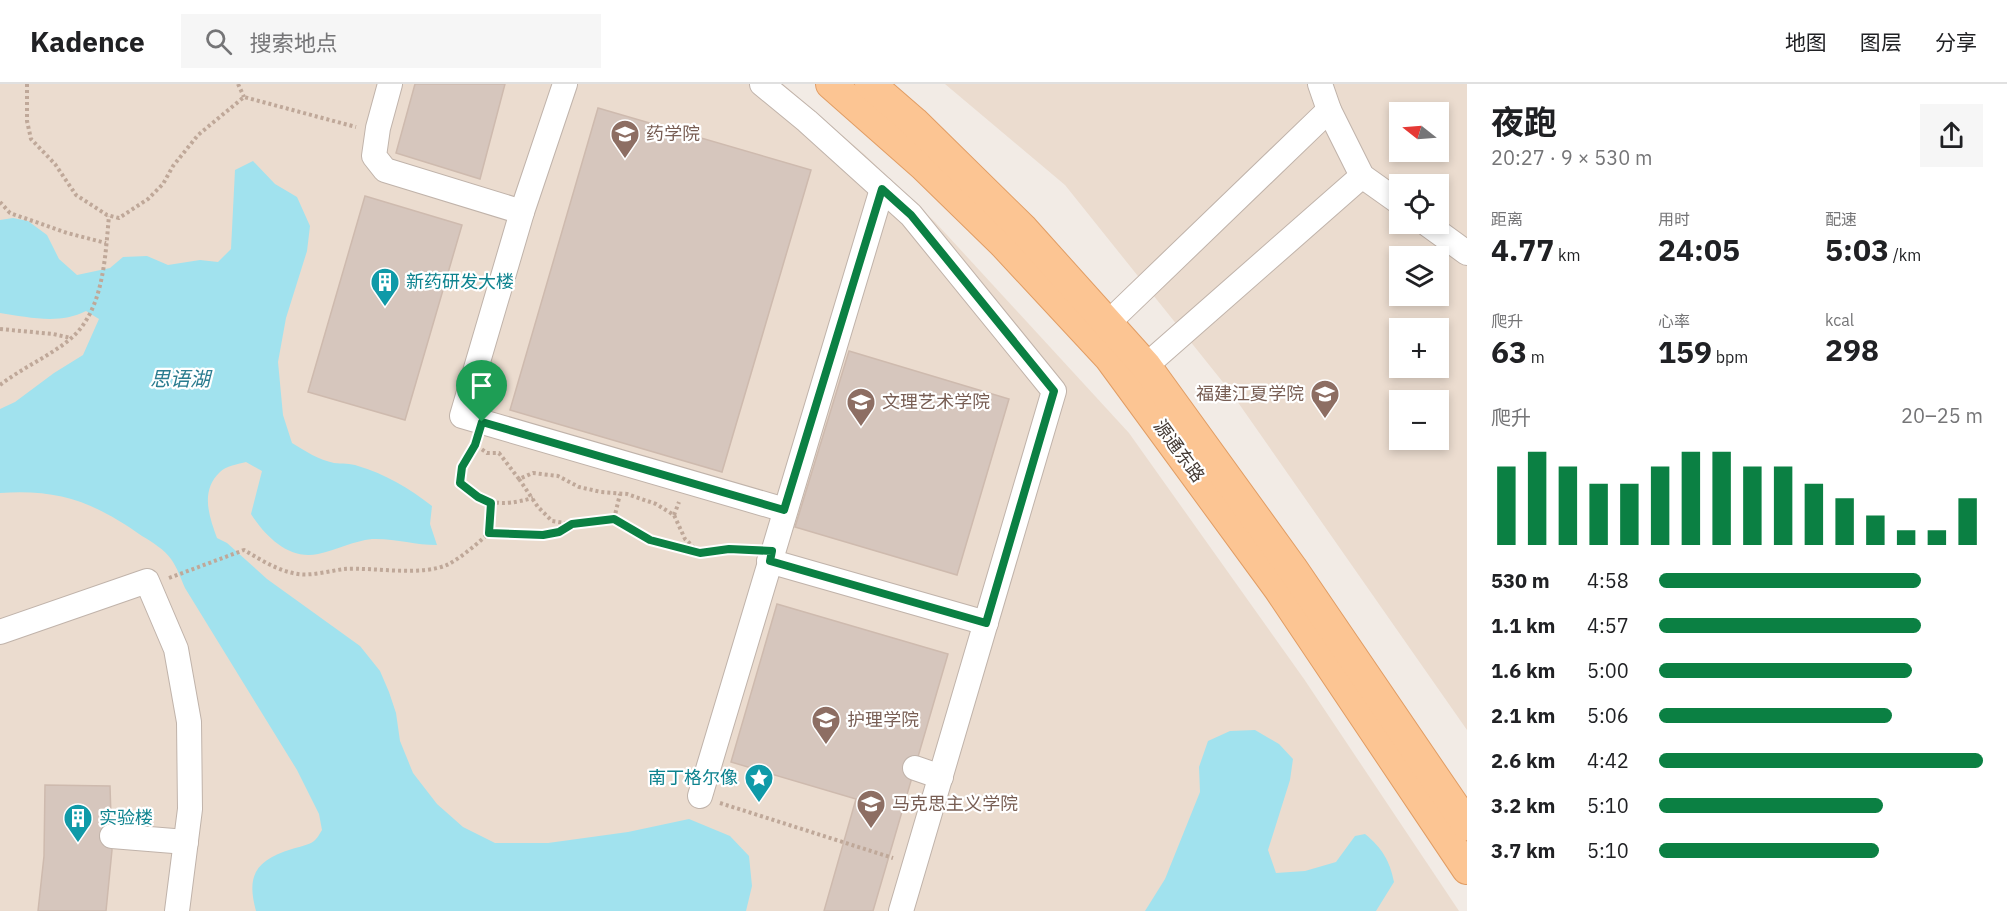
<!DOCTYPE html>
<html lang="zh">
<head>
<meta charset="utf-8">
<style>
	body { margin:0; font-family:"IBM Plex Sans","Noto Sans SC",sans-serif; background:#f6f6f6; color:#202124; height:100vh; display:flex; flex-direction:column; font-size:22px; white-space:nowrap }
	* { box-sizing:border-box; margin:0 }
	p { font-size:20px; color:#757577 }
	.icon { flex:none; width:33px; height:33px; fill:none; stroke:currentColor; stroke-width:2; stroke-linecap:round; stroke-linejoin:round }
	.map { position:relative; flex:1; overflow:hidden }
	.drawer { display:flex; flex-direction:column; background:#fff; width:540px }
	.drawer>* { flex:none }
	.needle { width:39px; rotate:287deg }
	.buttons { position:absolute; left:1389px; top:18px; display:grid; gap:12px }
	.buttons a { display:grid; place-items:center; width:60px; height:60px; border-radius:0px; background:#fff; box-shadow:0 3px 9px #0003; font-size:30px }
	.pin { position:absolute; display:grid; place-items:center; width:51px; height:51px; color:#fff; margin:-62px -26px; border-radius:50% 50% 50% 0; rotate:-45deg; box-shadow:0 0 6px #0007 }
	.pin .icon { rotate:45deg }
	.round { display:grid; place-items:center; flex:none; width:63px; height:63px; border-radius:0px; background:#f6f6f6 }
	.overview { display:flex; align-items:center; justify-content:space-between; height:102px; padding:0 24px }
	h1 { font-size:33px; font-weight:700; line-height:45px }
	.stats { display:grid; grid-template-columns:repeat(3,1fr); gap:9px; height:102px; padding:6px 24px }
	.stats div { display:grid; align-content:center }
	.stats b { font-size:30px; font-weight:700 }
	.stats small { font-size:16px; font-weight:400 }
	.stats p { font-size:16px }
	.chart { height:168px; padding:12px 24px }
	.chart p { display:flex; justify-content:space-between }
	.chart svg { width:100%; height:108px; margin-top:6px; stroke:#0b8043; stroke-width:6 }
	ul { padding:0 24px; list-style:none; font-size:20px }
	li { display:grid; grid-template-columns:96px 72px 1fr; align-items:center; height:45px }
	li i { height:15px; border-radius:8px; background:#0b8043 }
	header { display:flex; align-items:center; gap:36px; box-sizing:border-box; height:84px; padding:0 30px; background:#fff; border-bottom:2px solid #e0e0e0 }
	header strong { font-size:28px }
	nav { display:flex; gap:33px; margin-inline-start:auto; font-size:21px }
	.search { width:420px; height:54px; background:#f6f6f6; display:flex; align-items:center; gap:15px; box-sizing:border-box; padding:0 21px; border-radius:0px; color:#757577; font-size:22px }
	main { display:flex; flex:1; min-height:0 }
	.map>svg:first-child { display:block }
</style>
</head>
<body>
<header>
<strong>Kadence</strong>
<div class="search"><svg class="icon" aria-label="search" viewBox="0 0 24 24"><circle cx="10" cy="10" r="6"/><path d="M15 15l6 6"/></svg>搜索地点</div>
<nav><a>地图</a><a>图层</a><a>分享</a></nav>
</header>
<main>
<div class="map">
<svg width="1467" height="827" viewBox="0 0 1467 827">
	<rect width="100%" height="100%" fill="#f2ebe5"/>
	<g fill="#ebdccf" fill-rule="evenodd">
		<polygon points="0,0 783,0 864,70 935,138 1129,349 1304,595 1459,827 0,827"/>
		<path d="M945 0H1467V646L1230 307 1065 101ZM1400 28H1438V68H1400ZM1400 100H1438V140H1400ZM1400 172H1438V212H1400ZM1400 244H1438V284H1400ZM1400 316H1438V356H1400Z"/>
	</g>
	<g fill="#a1e2ee">
		<path d="M253 77 275 100 297 113 310 142 307 167 286 234 278 278 283 331 292 359C305 367 319 376 334 379 342 380 350 379 358 382 385 390 409 404 432 422L430 440 437 461C415 461 394 454 372 455 353 457 337 466 318 470 289 476 266 453 251 430L262 387 246 378C239 380 225 382 220 388 200 407 209 432 217 454L227 459 267 495 360 562 380 587 389 608 396 629 400 657 413 689 437 720 463 743 495 759H548L628 748 689 735 730 752 749 772 752 802 746 827H256C246 791 256 776 292 765 298 763 309 761 314 757 317 755 320 749 322 746L319 730 297 686 185 504C181 495 177 483 171 475 165 466 152 458 142 452 94 418 59 405 0 409V325L15 318 54 289 83 271 99 235 86 227C59 241 28 233 0 229V136L13 134 28 137 47 151 59 175 77 191 110 184 123 173 147 172 168 181 200 176 218 178 231 165 235 86Z"/>
		<path d="M1255 646 1279 660 1293 675 1290 696 1268 766 1276 789 1305 787 1336 778 1355 752 1365 750C1382 764 1390 777 1394 798L1376 827H1145L1165 795 1200 708 1199 683 1208 657 1230 647Z"/>
	</g>
	<g fill="#d6c6bd" stroke="#cebaae" stroke-width="1.5">
		<polygon points="415,0 505,0 480,95 396,69"/>
		<polygon points="598,24 811,86 722,388 510,326"/>
		<polygon points="365,112 462,141 405,336 308,308"/>
		<polygon points="849,267 1009,315 957,491 795,443"/>
		<polygon points="777,520 948,570 873,827 824,827 856,715 731,678"/>
		<polygon points="45,701 110,702 112,766 106,827 38,827 44,772"/>
	</g>
	<g fill="none" stroke-linecap="round" stroke-linejoin="round">
		<g stroke="#c0b3aa" stroke-width="26">
			<g id="minor">
				<polyline points="390,0 378,44 374,72 385,86 522,128"/>
				<polyline points="565,0 522,128 462,332 785,426"/>
				<polyline points="762,0 807,37 911,131 1054,307 901,827"/>
				<polyline points="1320,0 1329,26 1362,92 1400,119"/>
				<polyline points="1427,140 1467,169"/>
				<polyline points="1094,250 1109,238 1329,26"/>
				<polyline points="1132,294 1362,92"/>
				<polyline points="769,477 986,539"/>
				<polyline points="0,548 147,497 176,565 189,638 190,725 177,827"/>
				<polyline points="915,684 941,693"/>
				<polyline points="700,712 882,105"/>
				<polyline points="112,752 186,758"/>
			</g>
		</g>
		<g stroke="#e19d64" stroke-width="32">
			<g id="major">
				<polyline points="831,0 924,82 1003,159 1109,273 1279,505 1467,785"/>
				<polyline points="870,0 914,38 1023,145 1146,282 1292,484 1467,741"/>
			</g>
		</g>
		<g stroke="#bfa899" stroke-width="4" stroke-dasharray="3 3" stroke-linecap="butt">
			<polyline points="27,0 27,37 31,55 55,80 76,111 107,131 119,134 148,115 163,100 173,82 198,51 244,13 356,43"/>
			<polyline points="238,0 244,13"/>
			<polyline points="0,118 10,129 67,149 106,159"/>
			<polyline points="0,245 53,250 71,254"/>
			<path d="M0 301C22 284 48 273 69 256 104 228 105 173 109 132"/>
			<path d="M475 360 462 383 460 399C487 421 499 423 533 414"/>
			<polyline points="477,362 487,369 499,369 519,395 533,389 558,392 579,403 601,408 627,410 656,420 674,431 685,455 700,469 729,466 750,466"/>
			<polyline points="519,395 538,423 552,437 571,440 614,435 650,456 699,469"/>
			<polyline points="674,431 679,418"/>
			<polyline points="614,435 620,410"/>
			<polyline points="489,449 491,419"/>
			<path d="M169 494 244 466C261 476 278 487 298 490 312 492 329 487 344 485 375 483 422 493 449 480 463 472 477 460 489 449L543 451 559 449 571 440"/>
			<polyline points="720,719 893,774"/>
		</g>
		<use href="#minor" stroke="#fff" stroke-width="24"/>
		<use href="#major" stroke="#fcc593" stroke-width="30"/>
	</g>
	<g fill="none" stroke-linecap="round" stroke-linejoin="round">
		<g stroke="#fff" stroke-width="12">
			<polygon id="route" points="882,105 911,131 1054,307 986,539 770,477 772,467 729,465 700,469 650,456 614,435 572,440 559,448 543,451 489,449 491,419 478,413 460,399 462,383 475,361 482,338 784,426"/>
		</g>
		<use href="#route" stroke="#0b8043" stroke-width="8"/>
	</g>
	<defs>
		<g id="university-pin" transform="scale(1.5)"><path d="M0 17L-7.5 6A9.5 9.5 0 1 1 7.5 6Z" fill="#8d6e63" stroke="#fff"/><path d="M0-5L7-2L0 1L-7-2ZM-4 1L0 2.5L4 1V4Q0 6-4 4Z" fill="#fff"/></g>
		<g id="building-pin" transform="scale(1.5)"><path d="M0 17L-7.5 6A9.5 9.5 0 1 1 7.5 6Z" fill="#0f9aa8" stroke="#fff"/><path d="M-4-6H4V6H1V3H-1V6H-4ZM-2.5-4.3h1.7v1.8h-1.7ZM.8-4.3h1.7v1.8H.8ZM-2.5-1h1.7V.8h-1.7ZM.8-1h1.7V.8H.8Z" fill="#fff"/></g>
		<g id="sight-pin" transform="scale(1.5)"><path d="M0 17L-7.5 6A9.5 9.5 0 1 1 7.5 6Z" fill="#0f9aa8" stroke="#fff"/><path d="M0-6L1.8-2.2L6-1.7L2.9 1.2L3.7 5.4L0 3.3L-3.7 5.4L-2.9 1.2L-6-1.7L-1.8-2.2Z" fill="#fff"/></g>
	</defs>
	<g fill-rule="evenodd">
		<use href="#university-pin" x="625" y="50"/>
		<use href="#building-pin" x="385" y="198"/>
		<use href="#university-pin" x="1325" y="310"/>
		<use href="#university-pin" x="861" y="318"/>
		<use href="#university-pin" x="826" y="636"/>
		<use href="#sight-pin" x="759" y="694"/>
		<use href="#university-pin" x="871" y="720"/>
		<use href="#building-pin" x="78" y="734"/>
	</g>
	<g text-anchor="middle" stroke-width="4.5" stroke-linejoin="round" paint-order="stroke">
		<g font-size="18" fill="#785e54" stroke="#fff" text-anchor="start">
			<text x="646" y="56">药学院</text>
			<text x="1304" y="316" text-anchor="end">福建江夏学院</text>
			<text x="882" y="324">文理艺术学院</text>
			<text x="847" y="642">护理学院</text>
			<text x="892" y="726">马克思主义学院</text>
		</g>
		<g font-size="18" fill="#0d838f" stroke="#fff" text-anchor="start">
			<text x="406" y="204">新药研发大楼</text>
			<text x="738" y="700" text-anchor="end">南丁格尔像</text>
			<text x="99" y="740">实验楼</text>
		</g>
		<g font-size="18" fill="#443a34" stroke="#fff">
			<text transform="translate(1179 367) rotate(54)" y="6">源通东路</text>
		</g>
		<g font-size="20" font-style="italic" fill="#2a7c8f" stroke="#fff">
			<text x="180" y="302">思语湖</text>
		</g>
	</g>
</svg>
<div class="buttons">
<a><svg class="needle" viewBox="-14 -14 28 28"><path d="M0-13l5 13h-10z" fill="#e53935"/><path d="M0 13l5-13h-10z" fill="#757577"/></svg></a>
<a><svg class="icon" aria-label="locate" viewBox="0 0 24 24"><circle cx="12" cy="12" r="6"/><path d="M12 2v4M12 18v4M2 12h4M18 12h4"/></svg></a>
<a><svg class="icon" aria-label="layers" viewBox="0 0 24 24"><path d="M12 4l9 5-9 5-9-5zM3 14l9 5 9-5"/></svg></a>
<a>+</a>
<a>−</a>
</div>
<div class="pin" style="left:482px;top:338px;background:#1e9e55"><svg class="icon" aria-label="arrive" viewBox="0 0 24 24"><path d="M6 21V4h12l-3 4 3 4H6"/></svg></div>
</div>
<section class="drawer">
<div class="overview"><div><h1>夜跑</h1><p>20:27 · 9 × 530 m</p></div><a class="round"><svg class="icon" aria-label="share" viewBox="0 0 24 24"><path d="M12 15V3M7 8l5-5 5 5M5 13v7h14v-7"/></svg></a></div>
<div class="stats">
<div><p>距离</p><b>4.77<small> km</small></b></div>
<div><p>用时</p><b>24:05</b></div>
<div><p>配速</p><b>5:03<small> /km</small></b></div>
</div>
<div class="stats">
<div><p>爬升</p><b>63<small> m</small></b></div>
<div><p>心率</p><b>159<small> bpm</small></b></div>
<div><p>kcal</p><b>298</b></div>
</div>
<div class="chart"><p><span>爬升</span>20–25 m</p>
<svg viewBox="0 0 160 44" preserveAspectRatio="none"><path d="M5 44V12M15 44V6M25 44V12M35 44V19M45 44V19M55 44V12M65 44V6M75 44V6M85 44V12M95 44V12M105 44V19M115 44V25M125 44V32M135 44V38M145 44V38M155 44V25"/></svg>
</div>
<ul>
<li><b>530 m</b>4:58<i style="width:81%"></i></li>
<li><b>1.1 km</b>4:57<i style="width:81%"></i></li>
<li><b>1.6 km</b>5:00<i style="width:78%"></i></li>
<li><b>2.1 km</b>5:06<i style="width:72%"></i></li>
<li><b>2.6 km</b>4:42<i style="width:100%"></i></li>
<li><b>3.2 km</b>5:10<i style="width:69%"></i></li>
<li><b>3.7 km</b>5:10<i style="width:68%"></i></li>
</ul>
</section>
</main>
</body>
</html>
